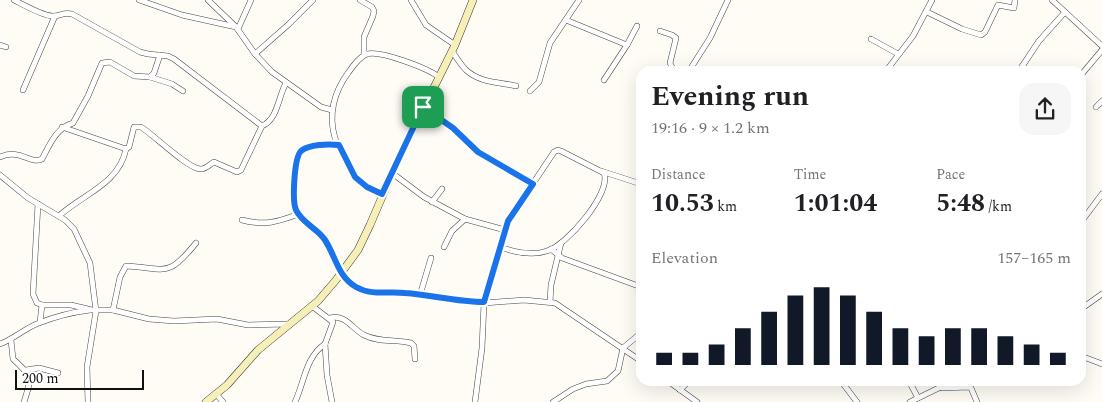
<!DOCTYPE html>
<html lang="en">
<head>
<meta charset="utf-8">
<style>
	body { margin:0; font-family:Spectral,serif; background:#f6f6f6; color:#202124; height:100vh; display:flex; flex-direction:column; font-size:19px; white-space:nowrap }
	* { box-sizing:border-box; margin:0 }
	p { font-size:16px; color:#757577 }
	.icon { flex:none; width:28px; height:28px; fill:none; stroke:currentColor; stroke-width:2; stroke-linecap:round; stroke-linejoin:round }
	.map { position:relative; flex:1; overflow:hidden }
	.side { position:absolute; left:636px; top:66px; width:450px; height:320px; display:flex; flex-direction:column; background:#fff; border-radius:15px; box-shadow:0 5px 20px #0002 }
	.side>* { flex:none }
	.scale { position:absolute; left:15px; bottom:12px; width:129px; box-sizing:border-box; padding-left:5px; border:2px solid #111; border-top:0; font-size:14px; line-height:18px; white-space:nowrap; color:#111; -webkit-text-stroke:4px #fff; paint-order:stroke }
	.pin { position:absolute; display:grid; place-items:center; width:42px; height:42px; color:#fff; margin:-21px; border-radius:10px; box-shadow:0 2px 8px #0006 }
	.round { display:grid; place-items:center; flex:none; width:52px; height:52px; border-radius:15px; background:#f6f6f6 }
	.summary { display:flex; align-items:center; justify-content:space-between; height:85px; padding:0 15px }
	h1 { font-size:28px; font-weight:700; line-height:38px }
	.figures { display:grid; grid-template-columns:repeat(3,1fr); gap:8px; height:85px; padding:5px 15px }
	.figures div { display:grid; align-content:center }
	.figures b { font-size:25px; font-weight:700 }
	.figures small { font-size:14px; font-weight:400 }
	.figures p { font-size:14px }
	.chart { height:140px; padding:10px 15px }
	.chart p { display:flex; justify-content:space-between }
	.chart svg { width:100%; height:90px; margin-top:5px; stroke:#111827; stroke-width:6 }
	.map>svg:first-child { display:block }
</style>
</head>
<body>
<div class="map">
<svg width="1102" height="402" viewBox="0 0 1102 402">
	<rect width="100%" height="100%" fill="#fefcf5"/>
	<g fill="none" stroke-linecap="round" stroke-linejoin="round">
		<g stroke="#444" stroke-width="6">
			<g id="minor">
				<path d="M14 0C24 5 41 15 52 16 59 17 62 12 72 14L140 52 148 54 168 56 174 59 262 126C278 119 278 97 286 83"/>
				<polyline points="139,0 182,15 236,27"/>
				<polyline points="208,0 236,27 255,54 272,72 321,107 332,110"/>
				<polyline points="360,0 372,7 374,11 373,16 364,37 364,55"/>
				<polyline points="411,0 426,25 455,45"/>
				<polyline points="1052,0 1102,46"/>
				<polyline points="927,12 962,29 981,35 985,32 998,5 1014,8 1015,0"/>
				<polyline points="566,20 627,45 604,80"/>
				<polyline points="238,29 251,0"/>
				<polyline points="660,31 672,35 676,38 670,63 674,71"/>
				<polyline points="871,39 898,54"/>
				<polyline points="0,45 6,47"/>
				<polyline points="627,45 637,26"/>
				<path d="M452 51C456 57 461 65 466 70 480 83 500 82 516 86"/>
				<polyline points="255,54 289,24 313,0"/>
				<polyline points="689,71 710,38 728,0"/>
				<polyline points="886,71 913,36 932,0"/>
				<polyline points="1000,71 1005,71"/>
				<polyline points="1019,71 1039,41 1065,12"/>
				<polyline points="1081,75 1102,50"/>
				<polyline points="150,77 172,84 183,91"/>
				<polyline points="23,90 55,16"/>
				<polyline points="530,91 539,82 550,43 579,0"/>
				<polyline points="423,107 453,128 478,152 533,184"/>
				<polyline points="1096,107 1102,101"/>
				<path d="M62 127 126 149 129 147 134 127H141C154 135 187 168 200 169 205 170 210 164 214 162L237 172 241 170 262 126"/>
				<polyline points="339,145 323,145 306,148 298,155 295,174 295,204 300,216 321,234 325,239 341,273 356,287 378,294 405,293 460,301 484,303 524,300 555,303 641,361"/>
				<path d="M0 157C21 148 30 165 42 159 50 144 56 128 73 123L88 96 102 63 110 62 134 76 150 77 154 73 160 55"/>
				<polyline points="601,171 641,184"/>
				<polyline points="392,173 424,197 465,219"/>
				<polyline points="0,175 28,198 65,220 74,229 90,263 96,311 87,367 88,402"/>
				<path d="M382 194C373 190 364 185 356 178 350 172 348 162 344 154 341 149 337 143 335 138 328 115 334 92 348 73 353 66 359 57 367 54 380 50 427 68 439 77"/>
				<polyline points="432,202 442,189"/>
				<polyline points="38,204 33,294 37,303 42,305 71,305 92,310 113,310 149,319 174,321 217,319 248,325 289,324"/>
				<path d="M59 216C83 194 119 184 126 149"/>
				<path d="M242 220C265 226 277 222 299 214"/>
				<polyline points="1081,222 1102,194"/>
				<polyline points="444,247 452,231 465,219 505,230"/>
				<polyline points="551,249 562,258 641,287"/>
				<polyline points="420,295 431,258"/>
				<polyline points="550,302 551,285 561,243"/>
				<polyline points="312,306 333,322 325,344 327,375 332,402"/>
				<polyline points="1081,309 1102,294"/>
				<path d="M113 310 120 277 126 266C166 268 167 279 196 243"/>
				<path d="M330 318C346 314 352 329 364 335 380 343 395 339 411 343L414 346 415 359"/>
				<polyline points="40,322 42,305"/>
				<path d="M11 340 13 359C32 376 32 378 24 402"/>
				<path d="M0 344C14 339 25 328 39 323 54 317 74 312 90 310"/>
				<polyline points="1081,356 1102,364"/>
				<polyline points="26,370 39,368 58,373"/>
				<polyline points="668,381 697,402"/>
				<polyline points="841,381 857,402"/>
				<polyline points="909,381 918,398"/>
				<polyline points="942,388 969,387 971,388 977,402"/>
				<polyline points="680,390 689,381"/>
				<polyline points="216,394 223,402"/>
				<path d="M295 402C304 383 306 356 325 344"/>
				<path d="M475 402 482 348 484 303 505 230 508 221 554 152 558 150 561 151 604 173C612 193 566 246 547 251 532 256 514 252 500 247"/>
				<polyline points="553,402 573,389 586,384 607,381 618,371 623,348 641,333"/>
				<polyline points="910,402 953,381"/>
			</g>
		</g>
		<g stroke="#333" stroke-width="8">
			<polyline id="secondary" points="206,402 227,385 258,350 318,301 336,280 358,250 370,225 397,162 455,45 473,0"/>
		</g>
		<use href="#minor" stroke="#fff" stroke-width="5"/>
		<use href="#secondary" stroke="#f6f0b8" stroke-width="7"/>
	</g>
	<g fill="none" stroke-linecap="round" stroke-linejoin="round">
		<g stroke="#fff" stroke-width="10">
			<path id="route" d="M423 107 453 128 478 152 533 184 508 221 484 302C457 302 432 295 405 293 388 291 372 296 356 287 338 277 336 257 325 240 318 229 302 223 296 210 292 201 294 158 301 151 309 144 329 144 339 145L355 177 367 187 382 194Z"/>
		</g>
		<use href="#route" stroke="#1a73e8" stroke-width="6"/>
	</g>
</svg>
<div class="scale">200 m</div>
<div class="pin" style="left:423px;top:107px;background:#1e9e55"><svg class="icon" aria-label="arrive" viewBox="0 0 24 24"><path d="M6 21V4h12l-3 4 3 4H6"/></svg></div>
<section class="side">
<div class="summary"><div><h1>Evening run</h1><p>19:16 · 9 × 1.2 km</p></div><a class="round"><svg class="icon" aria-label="share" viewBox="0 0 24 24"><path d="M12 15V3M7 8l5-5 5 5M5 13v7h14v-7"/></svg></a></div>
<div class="figures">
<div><p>Distance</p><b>10.53<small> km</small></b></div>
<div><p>Time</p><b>1:01:04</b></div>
<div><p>Pace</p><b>5:48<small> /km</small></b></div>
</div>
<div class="chart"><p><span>Elevation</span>157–165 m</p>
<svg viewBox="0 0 160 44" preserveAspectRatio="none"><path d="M5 44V38M15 44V38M25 44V34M35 44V26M45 44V18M55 44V10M65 44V6M75 44V10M85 44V18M95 44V26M105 44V30M115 44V26M125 44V26M135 44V30M145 44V34M155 44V38"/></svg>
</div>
</section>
</div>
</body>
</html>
